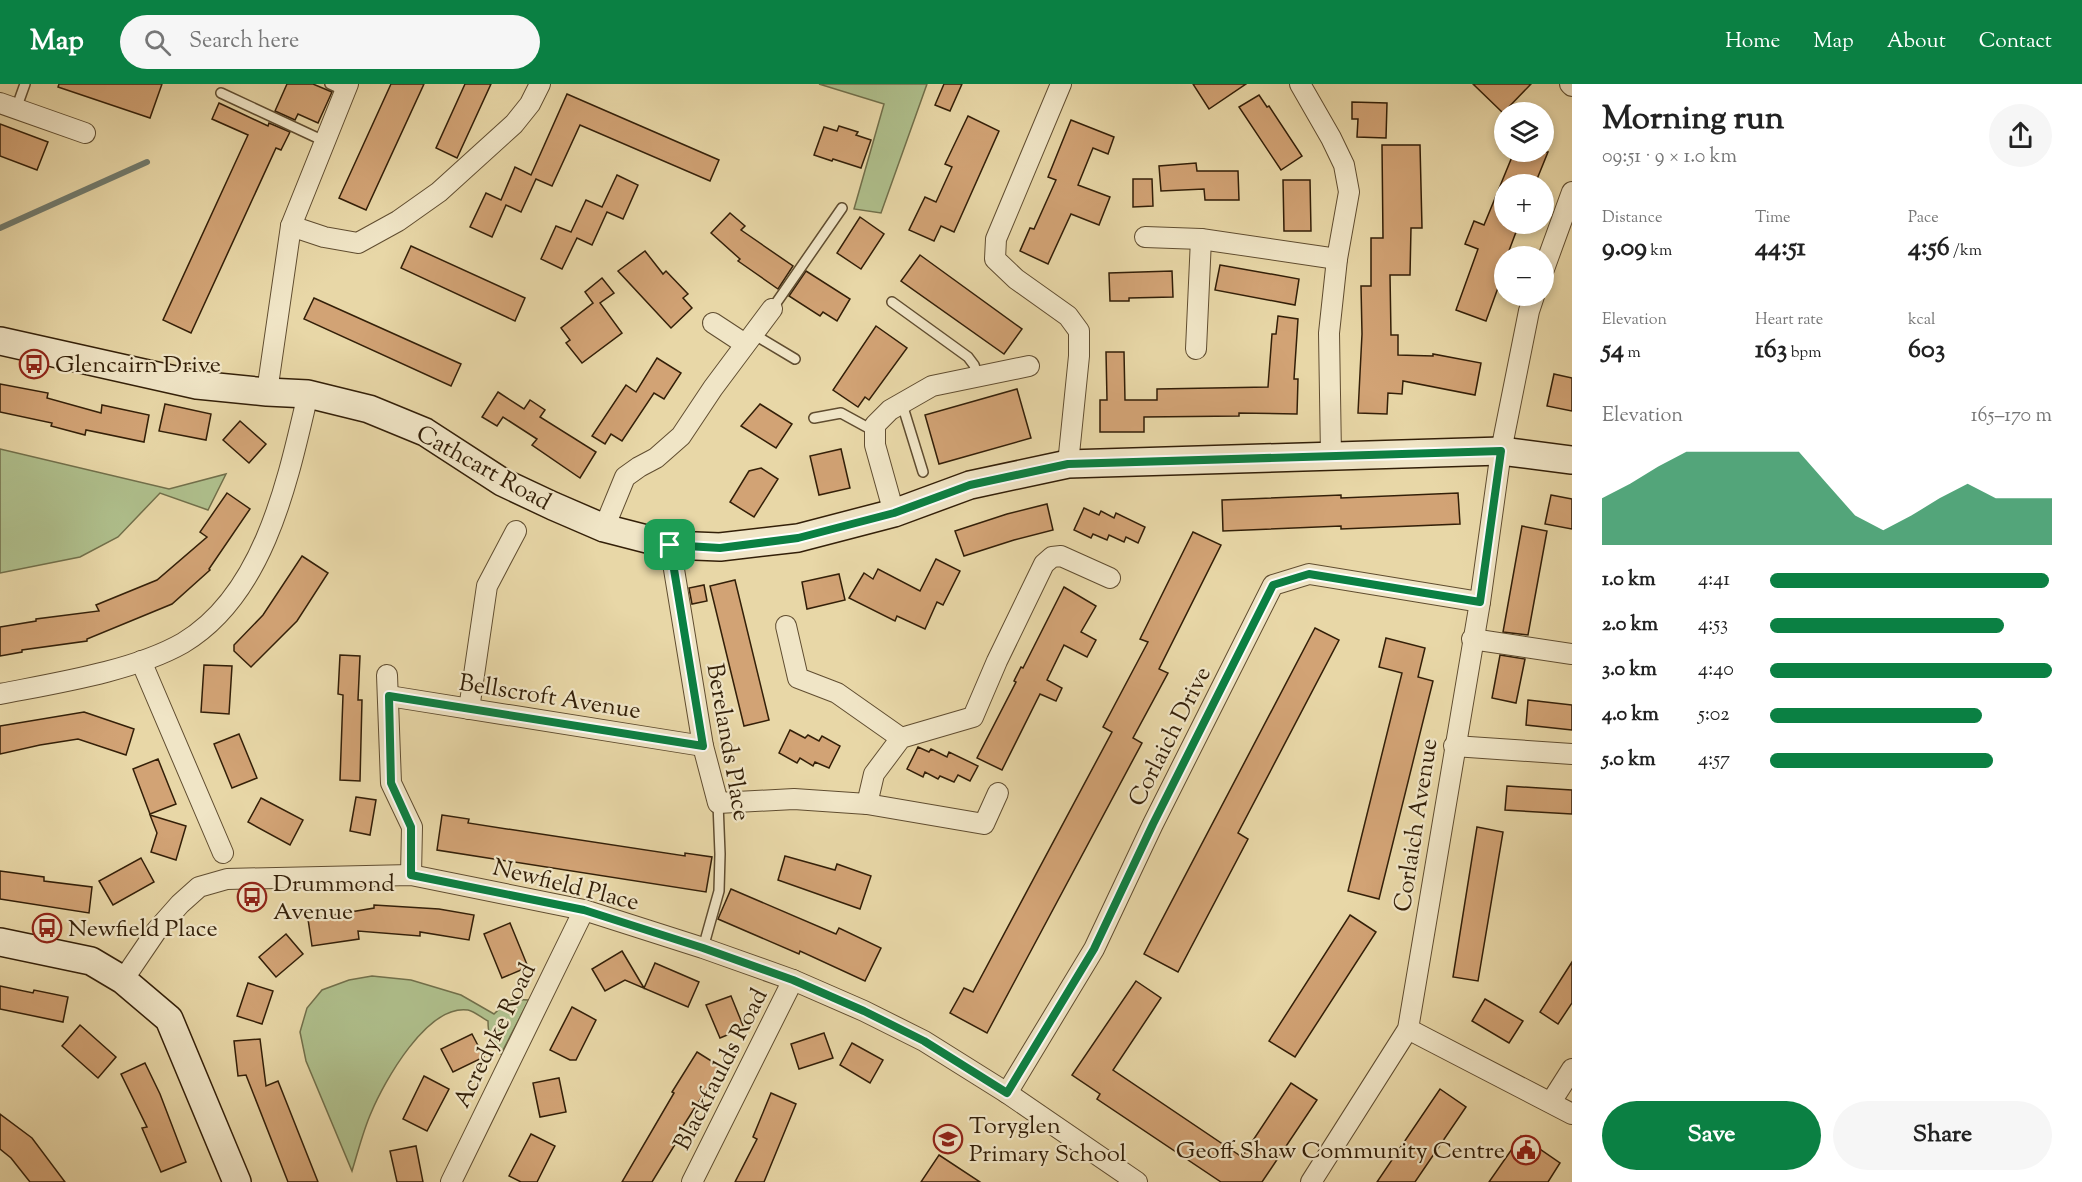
<!DOCTYPE html>
<html lang="en">
<head>
<meta charset="utf-8">
<style>
	body { margin:0; font-family:"Sorts Mill Goudy",serif; background:#f6f6f6; color:#222; height:100vh; display:flex; flex-direction:column; font-size:22px; white-space:nowrap }
	* { box-sizing:border-box; margin:0 }
	p { font-size:20px; color:#767676 }
	.icon { flex:none; width:33px; height:33px; fill:none; stroke:currentColor; stroke-width:2; stroke-linecap:round; stroke-linejoin:round }
	.map { position:relative; flex:1; overflow:hidden }
	.panel { display:flex; flex-direction:column; background:#fff; width:510px }
	.panel>* { flex:none }
	.controls { position:absolute; left:1494px; top:18px; display:grid; gap:12px }
	.controls a { display:grid; place-items:center; width:60px; height:60px; border-radius:50%; background:#fff; box-shadow:0 3px 9px #0003; font-size:30px }
	.pin { position:absolute; display:grid; place-items:center; width:51px; height:51px; color:#fff; margin:-26px; border-radius:12px; box-shadow:0 3px 9px #0006 }
	.round { display:grid; place-items:center; flex:none; width:63px; height:63px; border-radius:32px; background:#f6f6f6 }
	.summary { display:flex; align-items:center; justify-content:space-between; height:102px; padding:0 30px }
	h1 { font-size:33px; font-weight:800; line-height:45px }
	.metrics { display:grid; grid-template-columns:repeat(3,1fr); gap:9px; height:102px; padding:6px 30px }
	.metrics div { display:grid; align-content:center }
	.metrics b { font-size:26px; font-weight:800 }
	.metrics small { font-size:16px; font-weight:400 }
	.metrics p { font-size:16px }
	.chart { height:168px; padding:12px 30px }
	.chart p { display:flex; justify-content:space-between }
	.chart svg { width:100%; height:108px; margin-top:6px; fill:#0b8043; opacity:.7 }
	.action { display:flex; gap:12px; margin-top:auto; padding:12px 30px }
	.action a { flex:1; height:69px; border-radius:36px; background:#0b8043; color:#fff; font-size:24px; font-weight:800; line-height:69px; text-align:center }
	.action a+a { background:#f6f6f6; color:#222 }
	ul { padding:0 30px; list-style:none; font-size:20px }
	li { display:grid; grid-template-columns:96px 72px 1fr; align-items:center; height:45px }
	li i { height:15px; border-radius:8px; background:#0b8043 }
	header { display:flex; align-items:center; gap:36px; box-sizing:border-box; height:84px; padding:0 30px; background:#0b8043; color:#fff }
	header strong { font-size:28px }
	nav { display:flex; gap:33px; margin-inline-start:auto; font-size:21px }
	.search { width:420px; height:54px; background:#f6f6f6; display:flex; align-items:center; gap:15px; box-sizing:border-box; padding:0 21px; border-radius:33px; color:#767676; font-size:22px }
	main { display:flex; flex:1; min-height:0 }
	.map>svg:first-child { display:block }
</style>
</head>
<body>
<header>
<strong>Map</strong>
<div class="search"><svg class="icon" aria-label="search" viewBox="0 0 24 24"><circle cx="10" cy="10" r="6"/><path d="M15 15l6 6"/></svg>Search here</div>
<nav><a>Home</a><a>Map</a><a>About</a><a>Contact</a></nav>
</header>
<main>
<div class="map">
<svg width="1572" height="1098" viewBox="0 0 1572 1098">
	<rect width="100%" height="100%" fill="#e8d7a7"/>
	<filter id="stains"><feTurbulence type="fractalNoise" baseFrequency=".00333" numOctaves="4"/><feColorMatrix values="0 0 0 0 .2 0 0 0 0 .09 0 0 0 0 .02 0 0 0 .5 -.17"/></filter>
	<radialGradient id="worn" r=".72"><stop offset=".6" stop-color="#630" stop-opacity="0"/><stop offset="1" stop-color="#630" stop-opacity=".3"/></radialGradient>
	<g fill="#afbf8c" stroke="#716f4a" stroke-width="1.5">
		<polygon points="819,0 927,0 881,129 854,125 884,20"/>
		<polygon points="0,365 169,405 226,390 208,426 160,409 118,453 80,473 0,489"/>
		<path d="M372 892 411 896 461 911 494 930C507 917 510 915 529 916L501 970C491 960 488 951 488 937 482 934 474 927 468 926 427 920 384 998 371 1029 363 1047 358 1068 352 1087L306 977 300 948 307 924 322 906 349 896Z"/>
	</g>
	<g fill="none" stroke-linecap="round" stroke-linejoin="round">
		<polyline stroke="#717a6d" stroke-width="6" points="0,144 147,78"/>
	</g>
	<g fill="#d2a375" stroke="#331f08" stroke-width="1.5">
		<polygon points="59,0 162,0 150,34 58,3"/>
		<polygon points="287,0 313,0 332,8 318,39 298,30 295,36 275,27"/>
		<polygon points="391,0 424,0 366,126 339,114"/>
		<polygon points="465,0 491,0 457,74 436,64"/>
		<polygon points="944,0 962,0 950,27 935,21"/>
		<polygon points="1193,0 1246,0 1209,25"/>
		<polygon points="1473,0 1531,0 1503,29"/>
		<polygon points="567,10 719,76 710,97 580,41 552,102 536,95 521,128 506,121 492,153 470,143 486,109 501,116 515,83 531,91"/>
		<polygon points="1259,11 1267,23 1269,22 1302,72 1281,86 1239,23"/>
		<polygon points="1352,18 1387,19 1386,54 1357,53 1358,35 1352,35"/>
		<polygon points="219,19 268,42 269,39 290,48 281,66 276,64 191,249 163,236 248,51 212,35"/>
		<polygon points="968,32 999,47 954,148 941,142 934,157 909,146 925,113 936,118 952,83 945,80"/>
		<polygon points="1071,36 1114,53 1108,70 1093,64 1078,101 1110,113 1099,141 1071,130 1048,180 1020,167 1030,144 1034,145 1056,96 1048,93"/>
		<polygon points="0,40 48,58 37,86 0,72"/>
		<polygon points="839,42 858,48 856,51 871,56 861,84 833,75 832,77 814,71 824,43 837,47"/>
		<polygon points="1382,61 1420,61 1422,144 1411,144 1410,191 1390,191 1391,251 1398,251 1398,271 1433,272 1433,270 1481,279 1475,311 1403,297 1402,310 1388,309 1387,330 1358,329 1362,250 1361,202 1371,202 1371,154 1383,154"/>
		<polygon points="1514,68 1548,68 1535,100 1504,100 1504,140 1519,140 1507,172 1504,172 1500,189 1503,190 1486,237 1456,226 1478,165 1465,160 1474,137 1484,141"/>
		<polygon points="1196,79 1197,87 1238,87 1239,116 1205,116 1204,105 1161,107 1159,82"/>
		<polygon points="617,91 638,101 623,135 607,128 592,161 577,154 562,185 541,175 556,142 571,148 586,116 602,123"/>
		<polygon points="1133,95 1152,95 1153,122 1133,123"/>
		<polygon points="1283,96 1310,96 1311,147 1284,147"/>
		<polygon points="730,129 745,142 741,146 793,182 778,205 738,177 740,175 711,149"/>
		<polygon points="860,133 884,150 861,185 837,169"/>
		<polygon points="411,162 525,214 515,237 401,184"/>
		<polygon points="645,167 663,190 666,187 688,210 683,214 692,224 671,244 618,187"/>
		<polygon points="920,171 1022,245 1004,270 901,197"/>
		<polygon points="1220,181 1299,195 1295,221 1215,206"/>
		<polygon points="806,187 850,215 837,237 823,228 820,232 789,212"/>
		<polygon points="1172,187 1173,213 1129,214 1129,217 1110,217 1109,189"/>
		<polygon points="602,194 614,209 600,219 622,249 582,279 566,259 570,256 561,244 593,219 585,208"/>
		<polygon points="314,214 461,280 451,302 304,235"/>
		<polygon points="1278,232 1298,235 1294,295 1298,295 1297,330 1239,329 1239,332 1144,333 1144,348 1100,348 1100,316 1107,316 1106,268 1124,268 1125,316 1157,316 1157,305 1268,303 1272,250 1276,250"/>
		<polygon points="876,242 907,264 869,316 865,313 858,323 833,306"/>
		<polygon points="657,274 681,289 664,315 654,309 622,357 611,350 605,360 592,352 626,301 636,308"/>
		<polygon points="1554,290 1572,294 1572,327 1547,322"/>
		<polygon points="0,300 48,309 47,314 101,329 102,321 149,331 144,358 86,346 85,351 51,342 52,339 0,328"/>
		<polygon points="1017,305 1031,354 939,380 925,331"/>
		<polygon points="498,308 524,325 530,316 545,326 540,333 596,368 580,394 532,361 537,355 503,333 497,342 482,333"/>
		<polygon points="165,320 211,330 206,356 159,347"/>
		<polygon points="760,320 792,340 776,364 741,342"/>
		<polygon points="240,337 266,360 249,379 223,356"/>
		<polygon points="841,365 850,404 819,411 810,372"/>
		<polygon points="761,384 778,395 754,433 730,418 749,387"/>
		<polygon points="227,409 250,425 209,485 210,486 172,520 87,555 87,557 22,566 22,568 0,572 0,543 36,537 36,535 99,527 96,521 157,496 207,453 200,448"/>
		<polygon points="1458,409 1460,440 1341,445 1341,442 1223,447 1222,416 1341,411 1341,414"/>
		<polygon points="1551,411 1572,415 1572,445 1545,440"/>
		<polygon points="1047,420 1053,446 1014,456 964,472 955,447 1007,430"/>
		<polygon points="1084,424 1099,431 1101,427 1114,434 1116,429 1145,443 1138,459 1126,453 1124,458 1109,451 1107,456 1093,450 1091,454 1074,446"/>
		<polygon points="1522,442 1547,447 1528,551 1503,548"/>
		<polygon points="1193,448 1221,461 1159,585 1168,589 1133,654 1142,659 987,949 950,929 964,904 973,908 1112,648 1103,643 1148,558 1140,555"/>
		<polygon points="302,472 328,489 297,537 251,583 234,567 234,561 263,531"/>
		<polygon points="936,475 960,487 943,521 937,518 925,545 897,532 895,537 849,514 864,489 873,495 878,485 920,507"/>
		<polygon points="839,490 845,516 807,525 802,498"/>
		<polygon points="735,496 769,636 744,642 710,502"/>
		<polygon points="704,501 707,517 692,520 689,504"/>
		<polygon points="1064,503 1096,522 1081,548 1096,556 1087,573 1064,561 1047,596 1062,604 1056,617 1040,610 1002,686 977,674 1016,598 1014,597 1021,583 1023,584"/>
		<polygon points="1315,544 1339,556 1238,749 1248,755 1178,888 1144,870"/>
		<polygon points="1386,554 1425,564 1418,593 1433,597 1379,815 1348,807 1402,589 1379,583"/>
		<polygon points="340,571 360,572 358,616 362,616 360,697 340,696 343,611 338,610"/>
		<polygon points="1500,571 1525,575 1516,619 1492,614"/>
		<polygon points="204,581 232,582 229,630 201,628"/>
		<polygon points="1528,616 1572,621 1572,646 1526,641"/>
		<polygon points="84,628 134,645 126,671 78,655 40,661 0,670 0,642"/>
		<polygon points="790,646 805,654 808,651 819,657 822,652 840,662 829,684 815,678 813,682 800,674 797,679 779,669"/>
		<polygon points="239,650 257,694 232,704 214,660"/>
		<polygon points="918,663 929,668 931,665 947,673 949,668 978,682 970,697 958,691 954,698 940,692 938,695 925,688 923,693 907,685"/>
		<polygon points="158,675 176,720 150,730 133,685"/>
		<polygon points="1507,702 1572,706 1572,730 1505,726"/>
		<polygon points="356,713 376,716 370,751 350,747"/>
		<polygon points="261,714 303,736 290,761 248,738"/>
		<polygon points="150,731 186,742 176,776 151,768 157,749"/>
		<polygon points="442,731 469,735 468,739 685,772 685,769 712,773 706,808 437,766"/>
		<polygon points="1477,743 1503,748 1478,897 1453,893"/>
		<polygon points="785,772 835,786 837,780 871,792 860,825 778,796"/>
		<polygon points="141,774 154,798 113,821 99,797"/>
		<polygon points="0,787 44,793 44,797 92,803 89,829 0,815"/>
		<polygon points="731,805 836,850 839,844 881,864 865,897 800,867 799,870 718,835"/>
		<polygon points="374,821 439,825 474,831 469,856 420,848 420,852 358,847 359,855 312,862 308,835 374,824"/>
		<polygon points="1350,831 1376,848 1295,973 1269,957"/>
		<polygon points="510,839 528,883 502,894 484,850"/>
		<polygon points="286,850 303,870 276,893 259,873"/>
		<polygon points="622,867 644,904 655,879 699,898 688,923 625,896 605,907 592,885"/>
		<polygon points="1572,878 1572,919 1558,940 1540,928"/>
		<polygon points="1136,897 1161,914 1113,986 1242,1073 1291,999 1317,1016 1262,1098 1221,1098 1097,1015 1100,1010 1072,991"/>
		<polygon points="248,899 273,907 262,940 237,932"/>
		<polygon points="0,902 33,909 34,906 68,913 63,938 0,925"/>
		<polygon points="731,912 744,944 720,954 706,921"/>
		<polygon points="1485,915 1523,937 1509,959 1472,937"/>
		<polygon points="572,923 596,936 576,976 570,976 550,966"/>
		<polygon points="80,941 116,973 98,994 62,962"/>
		<polygon points="824,949 833,974 799,985 791,960"/>
		<polygon points="472,950 484,973 453,988 441,965"/>
		<polygon points="260,955 266,1002 278,997 318,1098 288,1098 246,991 238,992 234,957"/>
		<polygon points="852,959 883,976 870,999 840,981"/>
		<polygon points="697,968 721,983 680,1047 682,1049 652,1098 622,1098 674,1009 672,1008"/>
		<polygon points="145,979 160,1010 186,1078 161,1088 142,1044 147,1043 121,990"/>
		<polygon points="424,992 449,1005 427,1047 403,1035"/>
		<polygon points="559,994 566,1028 540,1033 533,999"/>
		<polygon points="1440,1005 1466,1023 1415,1098 1377,1098"/>
		<polygon points="771,1009 796,1020 764,1098 735,1098 757,1055 753,1053"/>
		<polygon points="0,1030 32,1054 65,1098 30,1098 11,1074 0,1065"/>
		<polygon points="531,1050 555,1062 537,1098 521,1098 509,1092"/>
		<polygon points="1521,1052 1560,1079 1548,1098 1489,1098"/>
		<polygon points="416,1062 423,1098 397,1098 390,1067"/>
		<polygon points="939,1071 980,1098 921,1098"/>
	</g>
	<g fill="none" stroke-linecap="round" stroke-linejoin="round">
		<g stroke="#604d30" stroke-width="12">
			<g id="lane">
				<polyline points="330,0 345,7"/>
				<polyline points="221,9 324,57"/>
				<polyline points="16,25 25,0"/>
				<polyline points="892,218 968,273 974,281 978,293"/>
				<polyline points="772,225 842,124"/>
				<polyline points="753,250 795,275"/>
				<polyline points="902,320 923,388"/>
				<polyline points="814,334 841,329 874,347"/>
				<polyline points="703,864 719,807 720,770 718,719"/>
			</g>
		</g>
		<g stroke="#604d30" stroke-width="22">
			<g id="street">
				<polyline points="1061,0 996,155 995,175 1016,195 1068,232 1079,247 1079,272 1068,380"/>
				<polyline points="1300,0 1331,54 1344,81 1349,108 1337,175 1329,249 1331,372"/>
				<polyline points="1570,0 1572,2"/>
				<polyline points="0,19 85,49"/>
				<polyline points="291,142 324,153 358,159 398,137 439,108 514,40 530,20 540,0"/>
				<polyline points="1145,153 1201,155 1337,175"/>
				<polyline points="1544,185 1572,108"/>
				<polyline points="713,239 745,260"/>
				<polyline points="1196,265 1201,155"/>
				<polyline points="267,308 291,142 348,0"/>
				<polyline points="894,429 875,361 875,341 890,326 932,302 1029,282"/>
				<polyline points="604,444 625,393 639,383 656,374 681,352 713,304 772,225"/>
				<polyline points="670,461 703,662 718,719 794,715 867,720 874,690 901,654 973,633 997,577 1044,480 1052,473 1061,472 1110,494"/>
				<polyline points="786,542 798,594 837,609 901,654"/>
				<polyline points="1472,555 1572,570"/>
				<polyline points="141,577 223,769"/>
				<polyline points="387,591 391,699 412,743 411,791"/>
				<path d="M0 610C56 599 134 587 183 559 265 510 288 395 308 310"/>
				<polyline points="389,612 703,662"/>
				<polyline points="469,625 487,502 516,447"/>
				<polyline points="1454,662 1572,670"/>
				<polyline points="867,720 984,740 998,709"/>
				<polyline points="123,896 157,846 180,820 199,803 227,795 411,791 584,826 703,864 793,896 864,927 924,957 1007,1009 1137,1098"/>
				<polyline points="1408,945 1572,1030"/>
				<polyline points="1007,1009 1094,865 1153,740 1273,501 1309,490 1480,518"/>
				<polyline points="1551,1018 1572,985"/>
				<polyline points="451,1098 584,826"/>
				<polyline points="692,1098 793,896"/>
				<polyline points="1311,1098 1408,945 1480,518 1501,367 1529,227 1534,212"/>
			</g>
		</g>
		<g stroke="#331f08" stroke-width="30">
			<g id="secondary">
				<polyline points="0,257 197,301 267,308 308,310 369,325 425,348 502,398 553,422 604,444 670,461 720,463 798,454 894,429 970,401 1068,380 1501,367 1572,376"/>
				<polyline points="0,858 91,877 123,896 169,935 237,1098"/>
			</g>
		</g>
		<use href="#lane" stroke="#f0e5c6" stroke-width="9"/>
		<use href="#street" stroke="#f0e5c6" stroke-width="20"/>
		<use href="#secondary" stroke="#f0e5c6" stroke-width="27"/>
	</g>
	<g fill="none" stroke-linecap="round" stroke-linejoin="round">
		<g stroke="#fff" stroke-width="12">
			<polygon id="route" points="1501,367 1480,518 1309,490 1273,501 1153,740 1094,865 1007,1009 924,957 864,927 793,896 703,864 584,826 411,791 411,743 391,699 389,612 703,662 670,461 720,464 798,454 894,429 970,401 1068,380"/>
		</g>
		<use href="#route" stroke="#0b8043" stroke-width="8"/>
	</g>
	<defs>
		<g id="bus-ring" transform="scale(1.5)"><circle r="9.5" fill="#f0e5c6" stroke="#8f2418" stroke-width="1.5"/><path d="M-5-6H5V4H4V6H2V4H-2V6H-4V4H-5ZM-3.5-4V0h7V-4ZM-3.5 1.2v1.5H-2V1.2ZM2 1.2v1.5H3.5V1.2Z" fill="#8f2418"/></g>
		<g id="school-ring" transform="scale(1.5)"><circle r="9.5" fill="#f0e5c6" stroke="#8f2418" stroke-width="1.5"/><path d="M0-5L7-2L0 1L-7-2ZM-4 1L0 2.5L4 1V4Q0 6-4 4Z" fill="#8f2418"/></g>
		<g id="civic-ring" transform="scale(1.5)"><circle r="9.5" fill="#f0e5c6" stroke="#8f2418" stroke-width="1.5"/><path d="M-.6-6.5H3V-4.5H.6V-3L4-1V1h2V6H-6V1h2V-1L-.6-3ZM-1.2 2.5V6h2.4V2.5Z" fill="#8f2418"/></g>
	</defs>
	<g fill-rule="evenodd">
		<use href="#bus-ring" x="34" y="280"/>
		<use href="#bus-ring" x="252" y="813"/>
		<use href="#bus-ring" x="47" y="844"/>
		<use href="#school-ring" x="948" y="1055"/>
		<use href="#civic-ring" x="1526" y="1066"/>
	</g>
	<g text-anchor="middle" stroke-width="4.5" stroke-linejoin="round" paint-order="stroke">
		<g font-size="24" fill="#331f08" stroke="#f0e5c6" text-anchor="start">
			<text x="55" y="288">Glencairn Drive</text>
			<text x="273" y="807">Drummond<tspan x="273" dy="28">Avenue</tspan></text>
			<text x="68" y="852">Newfield Place</text>
			<text x="969" y="1049">Toryglen<tspan x="969" dy="28">Primary School</tspan></text>
			<text x="1505" y="1074" text-anchor="end">Geoff Shaw Community Centre</text>
		</g>
		<g font-size="24" fill="#331f08" stroke="#f0e5c6">
			<text transform="translate(484 383) rotate(29)" y="8">Cathcart Road</text>
			<text transform="translate(550 612) rotate(9)" y="8">Bellscroft Avenue</text>
			<text transform="translate(1169 652) rotate(-63)" y="8">Corlaich Drive</text>
			<text transform="translate(729 658) rotate(80)" y="8">Berelands Place</text>
			<text transform="translate(1415 741) rotate(-81)" y="8">Corlaich Avenue</text>
			<text transform="translate(566 800) rotate(14)" y="8">Newfield Place</text>
			<text transform="translate(494 951) rotate(-64)" y="8">Acredyke Road</text>
			<text transform="translate(720 985) rotate(-63)" y="8">Blackfaulds Road</text>
		</g>
	</g>
	<rect width="100%" height="100%" filter="url(#stains)"/>
	<rect width="100%" height="100%" fill="url(#worn)"/>
</svg>
<div class="controls">
<a><svg class="icon" aria-label="layers" viewBox="0 0 24 24"><path d="M12 4l9 5-9 5-9-5zM3 14l9 5 9-5"/></svg></a>
<a>+</a>
<a>−</a>
</div>
<div class="pin" style="left:670px;top:461px;background:#1e9e55"><svg class="icon" aria-label="arrive" viewBox="0 0 24 24"><path d="M6 21V4h12l-3 4 3 4H6"/></svg></div>
</div>
<section class="panel">
<div class="summary"><div><h1>Morning run</h1><p>09:51 · 9 × 1.0 km</p></div><a class="round"><svg class="icon" aria-label="share" viewBox="0 0 24 24"><path d="M12 15V3M7 8l5-5 5 5M5 13v7h14v-7"/></svg></a></div>
<div class="metrics">
<div><p>Distance</p><b>9.09<small> km</small></b></div>
<div><p>Time</p><b>44:51</b></div>
<div><p>Pace</p><b>4:56<small> /km</small></b></div>
</div>
<div class="metrics">
<div><p>Elevation</p><b>54<small> m</small></b></div>
<div><p>Heart rate</p><b>163<small> bpm</small></b></div>
<div><p>kcal</p><b>603</b></div>
</div>
<div class="chart"><p><span>Elevation</span>165–170 m</p>
<svg viewBox="0 0 160 44" preserveAspectRatio="none"><path d="M0 44V25L10 19L20 12L30 6L40 6L50 6L60 6L70 6L80 19L90 32L100 38L110 32L120 25L130 19L140 25L150 25L160 25V44z"/></svg>
</div>
<ul>
<li><b>1.0 km</b>4:41<i style="width:99%"></i></li>
<li><b>2.0 km</b>4:53<i style="width:83%"></i></li>
<li><b>3.0 km</b>4:40<i style="width:100%"></i></li>
<li><b>4.0 km</b>5:02<i style="width:75%"></i></li>
<li><b>5.0 km</b>4:57<i style="width:79%"></i></li>
</ul>
<div class="action"><a>Save</a><a>Share</a></div>
</section>
</main>
</body>
</html>
